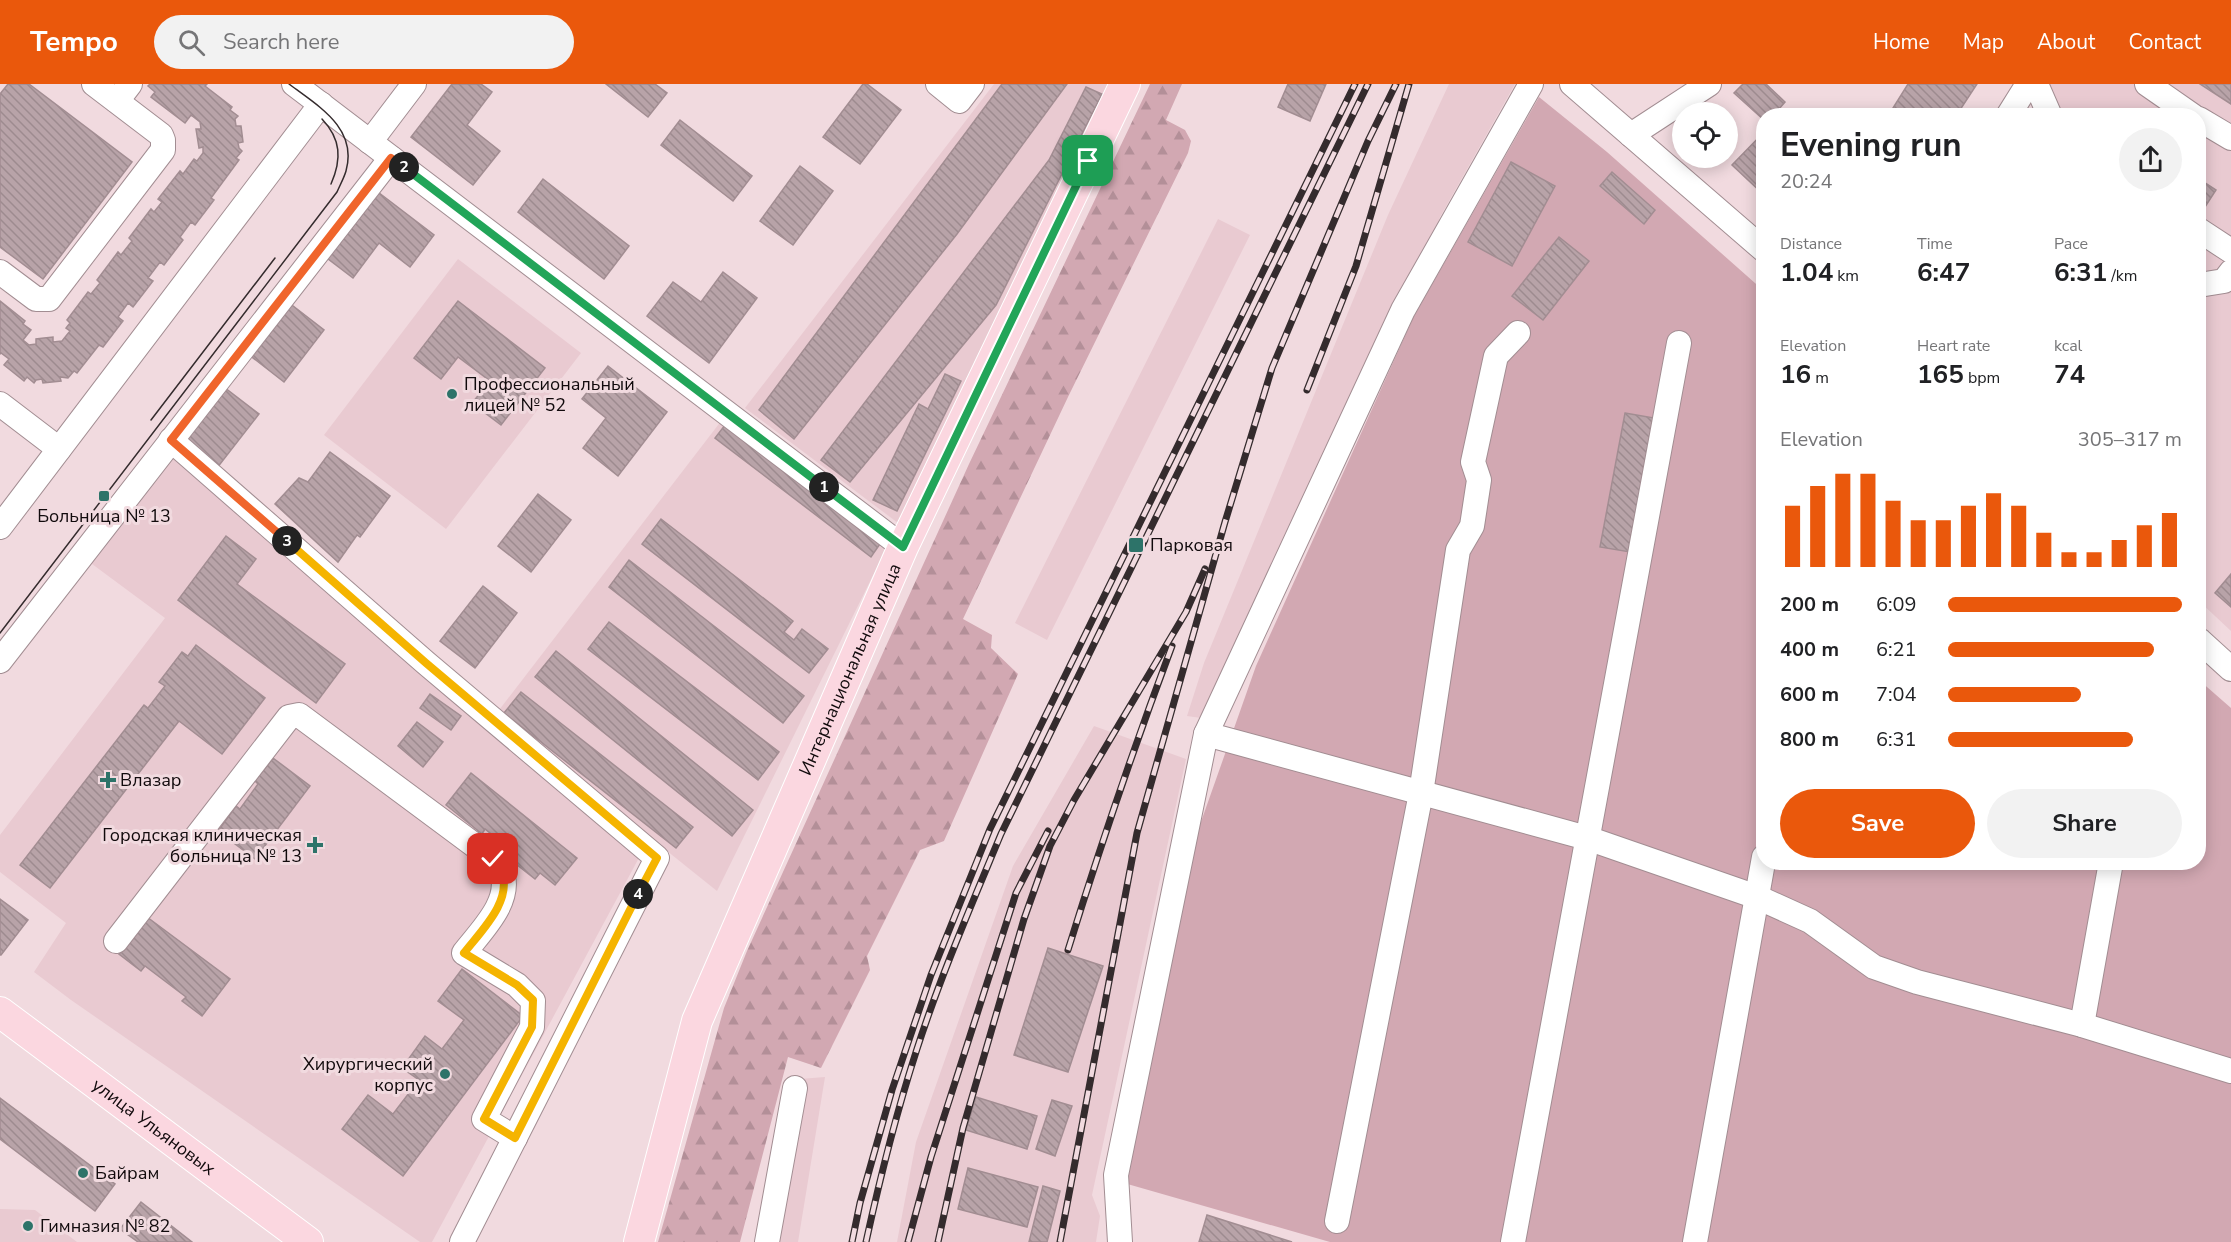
<!DOCTYPE html>
<html lang="en">
<head>
<meta charset="utf-8">
<style>
	body { margin:0; font-family:"Nunito Sans",sans-serif; background:#f2f2f2; color:#202124; height:100vh; display:flex; flex-direction:column; font-size:22px; white-space:nowrap }
	* { box-sizing:border-box; margin:0 }
	p { font-size:20px; color:#757577 }
	.icon { flex:none; width:33px; height:33px; fill:none; stroke:currentColor; stroke-width:2; stroke-linecap:round; stroke-linejoin:round }
	.map { position:relative; flex:1; overflow:hidden }
	.details { position:absolute; left:1756px; top:24px; width:450px; height:762px; display:flex; flex-direction:column; background:#fff; border-radius:24px; box-shadow:0 3px 15px #0003 }
	.details>* { flex:none }
	.buttons { position:absolute; left:1672px; top:18px; display:grid; gap:12px }
	.buttons a { display:grid; place-items:center; width:66px; height:66px; border-radius:50%; background:#fff; box-shadow:0 3px 15px #0003; font-size:30px }
	.pin { position:absolute; display:grid; place-items:center; width:51px; height:51px; color:#fff; margin:-26px; border-radius:12px; box-shadow:0 3px 9px #0006 }
	.km { position:absolute; width:30px; height:30px; margin:-15px; border-radius:50%; background:#222; color:#fff; font-size:16px; line-height:30px; text-align:center }
	.round { display:grid; place-items:center; flex:none; width:63px; height:63px; border-radius:32px; background:#f2f2f2 }
	.overview { display:flex; align-items:center; justify-content:space-between; height:102px; padding:0 24px }
	h1 { font-size:33px; font-weight:700; line-height:45px }
	.stats { display:grid; grid-template-columns:repeat(3,1fr); gap:9px; height:102px; padding:6px 24px }
	.stats div { display:grid; align-content:center }
	.stats b { font-size:26px; font-weight:700 }
	.stats small { font-size:16px; font-weight:400 }
	.stats p { font-size:16px }
	.chart { height:168px; padding:12px 24px }
	.chart p { display:flex; justify-content:space-between }
	.chart svg { width:100%; height:108px; margin-top:6px; stroke:#ea580c; stroke-width:6 }
	.primary-button { display:flex; gap:12px; margin-top:auto; padding:12px 24px }
	.primary-button a { flex:1; height:69px; border-radius:36px; background:#ea580c; color:#fff; font-size:24px; font-weight:700; line-height:69px; text-align:center }
	.primary-button a+a { background:#f2f2f2; color:#202124 }
	ul { padding:0 24px; list-style:none; font-size:20px }
	li { display:grid; grid-template-columns:96px 72px 1fr; align-items:center; height:45px }
	li i { height:15px; border-radius:8px; background:#ea580c }
	header { display:flex; align-items:center; gap:36px; box-sizing:border-box; height:84px; padding:0 30px; background:#ea580c; color:#fff }
	header strong { font-size:28px }
	nav { display:flex; gap:33px; margin-inline-start:auto; font-size:21px }
	.search { width:420px; height:54px; background:#f2f2f2; display:flex; align-items:center; gap:15px; box-sizing:border-box; padding:0 21px; border-radius:33px; color:#757577; font-size:22px }
	.map>svg:first-child { display:block }
</style>
</head>
<body>
<header>
<strong>Tempo</strong>
<div class="search"><svg class="icon" aria-label="search" viewBox="0 0 24 24"><circle cx="10" cy="10" r="6"/><path d="M15 15l6 6"/></svg>Search here</div>
<nav><a>Home</a><a>Map</a><a>About</a><a>Contact</a></nav>
</header>
<div class="map">
<svg width="2231" height="1158" viewBox="0 0 2231 1158">
	<defs>
		<pattern id="forest-firs" width="22" height="20" patternUnits="userSpaceOnUse" patternTransform="scale(1.5)"><rect width="22" height="20" fill="#d2a8b2"/><path d="M5 1l3.5 6h-7zM16 11l3.5 6h-7z" fill="#b38f98"/></pattern>
		<pattern id="building-back-hatch" width="6" height="6" patternUnits="userSpaceOnUse" patternTransform="scale(1.5)"><rect width="6" height="6" fill="#b8a3a8"/><path d="M-1 5l2 2M0 0l6 6M5-1l2 2" fill="none" stroke="#9d8b8f"/></pattern>
	</defs>
	<rect width="100%" height="100%" fill="#f1dadf"/>
	<g fill="#e9cad1">
		<polygon points="994,0 1108,0 898,439 745,324"/>
		<polygon points="1449,0 1515,0 1440,133 1410,210 1215,636 1187,632 1204,579 1388,131"/>
		<polygon points="2050,0 2231,0 2231,547 2199,517 2199,32 2030,32"/>
		<polygon points="1218,135 1250,151 1047,556 1015,539"/>
		<polygon points="458,175 581,269 446,445 324,351"/>
		<polygon points="725,332 889,459 717,807 496,630"/>
		<polygon points="170,360 422,591 485,645 641,770 432,1158 420,1158 71,916 34,888 66,839 0,788 0,751 165,534 88,477"/>
		<polygon points="1094,642 1186,675 1092,1111 1100,1132 1096,1158 897,1158 916,1058 1013,782"/>
		<polygon points="825,993 798,1158 755,1158 787,996"/>
		<polygon points="0,1125 35,1126 77,1158 0,1158"/>
	</g>
	<polygon fill="url(#forest-firs)" points="1150,0 1182,0 1166,36 1185,46 1191,57 1188,69 1068,313 963,535 992,551 991,564 1018,590 944,757 920,766 867,872 870,886 821,984 788,973 740,1158 658,1158 724,924 747,867 969,380"/>
	<polygon fill="#d2a8b2" points="1539,13 1607,68 1764,207 1764,778 2199,778 2199,596 2231,624 2231,1158 1330,1158 1110,1095 1172,820 1256,582 1414,232"/>
	<g fill="url(#building-back-hatch)" stroke="#a28d92" stroke-width="1.5">
		<polygon points="8,0 29,0 132,78 43,195 0,163 0,10"/>
		<polygon points="150,0 207,0 205,2 232,23 230,26 238,32 235,35 236,42 241,42 243,58 238,59 239,64 242,67 236,74 239,76 211,114 214,116 195,141 191,138 180,153 183,156 164,181 160,178 148,194 153,197 133,223 128,219 118,233 123,237 103,263 99,261 77,289 74,287 68,294 60,293 61,297 43,299 42,295 36,296 34,299 27,293 24,297 4,281 9,275 1,269 0,270 0,217 25,237 23,240 31,246 23,256 29,261 36,260 36,255 44,254 53,253 53,258 62,257 70,247 66,244 70,239 67,236 88,208 91,210 100,199 97,196 118,168 121,171 132,157 129,154 151,125 154,128 162,118 158,115 180,87 183,90 194,75 197,77 203,69 203,63 199,64 196,45 201,45 200,38 191,31 185,39 151,13 155,8 148,2"/>
		<polygon points="452,0 481,0 492,8 467,41 500,67 473,101 411,53"/>
		<polygon points="606,0 655,0 667,9 648,33"/>
		<polygon points="863,0 867,0 901,26 860,80 823,53"/>
		<polygon points="1002,0 1067,0 957,150 794,355 759,326"/>
		<polygon points="1288,0 1326,0 1310,37 1278,23"/>
		<polygon points="1743,0 1766,0 1785,18 1773,32 1764,32 1764,36 1734,9"/>
		<polygon points="1908,0 1977,0 1956,32 1888,32"/>
		<polygon points="2200,0 2231,0 2231,20"/>
		<polygon points="1086,3 1102,10 996,221 850,398 821,376 1049,76"/>
		<polygon points="680,36 752,92 733,117 661,61"/>
		<polygon points="1764,48 1764,111 1732,81"/>
		<polygon points="1511,78 1555,102 1512,182 1468,158"/>
		<polygon points="800,82 833,107 793,161 760,137"/>
		<polygon points="1612,88 1655,126 1644,140 1600,102"/>
		<polygon points="543,95 629,162 604,195 518,128"/>
		<polygon points="2199,95 2216,106 2205,123 2199,119"/>
		<polygon points="374,105 434,151 410,183 379,159 353,194 323,171"/>
		<polygon points="1559,153 1589,177 1543,236 1512,212"/>
		<polygon points="723,188 757,214 709,279 647,232 673,198 701,218"/>
		<polygon points="458,217 545,284 501,341 472,319 490,297 458,273 441,295 414,274"/>
		<polygon points="288,218 324,246 284,298 248,270"/>
		<polygon points="608,282 667,328 618,392 583,364 606,334 582,315"/>
		<polygon points="945,290 961,297 897,427 873,416 919,320 928,325"/>
		<polygon points="220,300 259,330 217,384 178,354"/>
		<polygon points="1625,329 1660,335 1636,469 1600,463"/>
		<polygon points="725,341 880,460 871,473 715,354"/>
		<polygon points="330,368 390,412 360,453 357,451 338,478 275,420 299,394 308,398"/>
		<polygon points="538,410 571,436 531,488 498,462"/>
		<polygon points="661,435 793,537 784,548 794,556 802,545 828,565 809,589 642,460"/>
		<polygon points="226,452 256,475 237,500 345,580 316,619 178,516"/>
		<polygon points="629,476 804,612 783,639 609,503"/>
		<polygon points="2231,490 2231,523 2215,509"/>
		<polygon points="483,502 517,529 475,584 440,557"/>
		<polygon points="609,538 779,668 758,696 588,565"/>
		<polygon points="196,561 265,614 222,670 179,637 50,804 20,781 144,621 148,624 165,602 159,598 182,568 188,572"/>
		<polygon points="556,567 753,726 732,752 535,593"/>
		<polygon points="521,608 693,743 676,764 504,629"/>
		<polygon points="430,610 461,632 451,646 420,624"/>
		<polygon points="417,638 443,658 423,683 398,662"/>
		<polygon points="273,674 310,702 255,775 218,747 236,722 240,725 258,700 255,697"/>
		<polygon points="471,689 577,774 555,801 540,789 535,795 507,773 512,767 485,745 482,750 446,721"/>
		<polygon points="0,815 28,836 1,871 0,871"/>
		<polygon points="147,833 230,895 202,932 182,917 186,913 145,882 141,887 119,870"/>
		<polygon points="1048,864 1103,882 1068,988 1014,971"/>
		<polygon points="462,885 523,932 403,1092 342,1045 368,1011 393,1030 419,996 402,984 425,952 442,965 464,936 438,917"/>
		<polygon points="976,1013 1037,1032 1027,1065 966,1046"/>
		<polygon points="0,1014 115,1100 95,1127 0,1055"/>
		<polygon points="1052,1016 1072,1022 1055,1072 1036,1065"/>
		<polygon points="968,1084 1038,1103 1027,1143 958,1125"/>
		<polygon points="1043,1102 1060,1107 1047,1158 1029,1158"/>
		<polygon points="141,1118 192,1158 138,1158 120,1145"/>
		<polygon points="1207,1131 1292,1158 1199,1158"/>
	</g>
	<g fill="none" stroke-linecap="round" stroke-linejoin="round">
		<g stroke="#a28d92" stroke-width="26">
			<g id="minor">
				<polyline points="294,0 903,463"/>
				<polyline points="938,0 959,17 972,0"/>
				<polyline points="1572,0 1764,166"/>
				<polyline points="2036,0 2050,32"/>
				<polyline points="2147,0 2193,32"/>
				<polyline points="117,17 130,0"/>
				<polyline points="2008,32 2028,0"/>
				<polyline points="2199,35 2231,54"/>
				<polyline points="1631,51 1709,0"/>
				<polyline points="370,58 414,0"/>
				<polyline points="2199,146 2231,167"/>
				<polyline points="0,188 36,215 49,215 163,66 163,56 161,51 94,0"/>
				<polyline points="2199,201 2224,197 2231,188"/>
				<polyline points="0,320 59,365"/>
				<polyline points="171,356 426,579 657,774 462,1158"/>
				<polyline points="0,443 321,20"/>
				<polyline points="2199,556 2231,585"/>
				<polyline points="0,577 391,74"/>
				<polyline points="1206,650 1587,754 1757,813 1810,837 1874,883 1917,898 2082,941 2231,987"/>
				<path d="M116 857 289 633 299 631 493 775C496 779 500 783 501 787 514 816 480 848 464 869L517 901 533 917 532 943 484 1035 515 1054"/>
				<polyline points="2082,941 2111,778"/>
				<polyline points="1337,1137 1421,709 1458,466 1472,442 1479,396 1473,378 1496,272 1518,249"/>
				<polyline points="767,1158 795,1004"/>
				<polyline points="1120,1158 1116,1091 1206,650 1403,226 1531,0"/>
				<polyline points="1513,1158 1679,259"/>
				<polyline points="1695,1158 1764,773"/>
			</g>
		</g>
		<g stroke="#fff" stroke-width="32">
			<g id="major">
				<path id="s1" d="M0 928 308 1158"/>
				<path id="s2" d="M639 1158 697 937 903 463 1125 0"/>
			</g>
		</g>
		<use href="#minor" stroke="#fff" stroke-width="24"/>
		<use href="#major" stroke="#fbd7e0" stroke-width="30"/>
		<g stroke="#342b2d" stroke-width="1.5">
			<path d="M322 35C341 55 342 75 331 100"/>
			<polyline points="151,336 275,174"/>
			<path d="M0 549 337 108C340 101 344 94 346 87 358 44 318 22 289 0"/>
		</g>
		<g stroke="#342b2d" stroke-width="7">
			<g id="rail">
				<polyline points="1307,306 1356,182 1409,0"/>
				<path d="M1068 866C1100 763 1134 663 1172 562"/>
				<polyline points="852,1158 860,1119 892,1006 931,891 990,745 1355,0"/>
				<path d="M866 1158C880 1094 896 1030 916 968 940 893 971 822 1001 750L1368 0"/>
				<polyline points="908,1158 931,1073 1016,809 1048,747"/>
				<polyline points="938,1158 963,1044 1024,835 1050,762 1074,716 1186,528 1205,485"/>
				<polyline points="1060,1158 1137,749 1225,438 1272,284 1368,57 1396,0"/>
			</g>
		</g>
		<use href="#rail" stroke="#f1dadf" stroke-width="4.5" stroke-dasharray="14" stroke-linecap="butt"/>
	</g>
	<g fill="none" stroke-linecap="round" stroke-linejoin="round">
		<g stroke="#fff" stroke-width="12">
			<polyline id="split-1" points="824,403 903,463 1088,77"/>
		</g>
		<g stroke="#fff" stroke-width="12">
			<polyline id="split-2" points="404,83 824,403"/>
		</g>
		<g stroke="#fff" stroke-width="12">
			<polyline id="split-3" points="287,457 171,356 391,74 404,83"/>
		</g>
		<g stroke="#fff" stroke-width="12">
			<polyline id="split-4" points="287,457 426,579 657,774 638,810"/>
		</g>
		<g stroke="#fff" stroke-width="12">
			<path id="split-5" d="M493 775C496 779 500 783 501 787 514 816 480 848 464 869L517 901 533 916 532 943 484 1035 515 1054 638 810"/>
		</g>
		<use href="#split-1" stroke="#22a559" stroke-width="8"/>
		<use href="#split-2" stroke="#22a559" stroke-width="8"/>
		<use href="#split-3" stroke="#f0652b" stroke-width="8"/>
		<use href="#split-4" stroke="#f5b400" stroke-width="8"/>
		<use href="#split-5" stroke="#f5b400" stroke-width="8"/>
	</g>
	<g fill="#2d7369" stroke="#f1dadf" stroke-width="2">
		<circle cx="452" cy="310" r="6"/>
		<rect x="98" y="406" width="12" height="12" rx="3"/>
		<rect x="1128" y="453" width="16" height="16" rx="3"/>
		<path d="M105 687h6v6h6v6h-6v6h-6v-6h-6v-6h6z"/>
		<path d="M312 752h6v6h6v6h-6v6h-6v-6h-6v-6h6z"/>
		<circle cx="445" cy="990" r="6"/>
		<circle cx="83" cy="1089" r="6"/>
		<circle cx="28" cy="1142" r="6"/>
	</g>
	<g text-anchor="middle" stroke-width="6" stroke-linejoin="round" paint-order="stroke">
		<g font-size="18" fill="#110a0c" stroke="#f1dadf" text-anchor="start">
			<text x="464" y="306">Профессиональный<tspan x="464" dy="21">лицей № 52</tspan></text>
			<text x="104" y="438" text-anchor="middle">Больница № 13</text>
			<text x="1150" y="467">Парковая</text>
			<text x="120" y="702">Влазар</text>
			<text x="302" y="757" text-anchor="end">Городская клиническая<tspan x="302" dy="21">больница № 13</tspan></text>
			<text x="433" y="986" text-anchor="end">Хирургический<tspan x="433" dy="21">корпус</tspan></text>
			<text x="95" y="1095">Байрам</text>
			<text x="40" y="1148">Гимназия № 82</text>
		</g>
		<g font-size="18" fill="#110a0c" stroke="#f1dadf">
			<text dy="6" stroke="none"><textPath href="#s2" startOffset="612">Интернациональная улица</textPath></text>
			<text dy="6" stroke="none"><textPath href="#s1" startOffset="192">улица Ульяновых</textPath></text>
		</g>
	</g>
</svg>
<div class="buttons">
<a><svg class="icon" aria-label="locate" viewBox="0 0 24 24"><circle cx="12" cy="12" r="6"/><path d="M12 2v4M12 18v4M2 12h4M18 12h4"/></svg></a>
</div>
<div class="pin" style="left:1088px;top:77px;background:#1e9e55"><svg class="icon" aria-label="arrive" viewBox="0 0 24 24"><path d="M6 21V4h12l-3 4 3 4H6"/></svg></div>
<div class="pin" style="left:493px;top:775px;background:#d93025"><svg class="icon" aria-label="check" viewBox="0 0 24 24"><path d="M5 12l5 5 9-10"/></svg></div>
<b class="km" style="left:824px;top:403px">1</b>
<b class="km" style="left:404px;top:83px">2</b>
<b class="km" style="left:287px;top:457px">3</b>
<b class="km" style="left:638px;top:810px">4</b>
<section class="details">
<div class="overview"><div><h1>Evening run</h1><p>20:24</p></div><a class="round"><svg class="icon" aria-label="share" viewBox="0 0 24 24"><path d="M12 15V3M7 8l5-5 5 5M5 13v7h14v-7"/></svg></a></div>
<div class="stats">
<div><p>Distance</p><b>1.04<small> km</small></b></div>
<div><p>Time</p><b>6:47</b></div>
<div><p>Pace</p><b>6:31<small> /km</small></b></div>
</div>
<div class="stats">
<div><p>Elevation</p><b>16<small> m</small></b></div>
<div><p>Heart rate</p><b>165<small> bpm</small></b></div>
<div><p>kcal</p><b>74</b></div>
</div>
<div class="chart"><p><span>Elevation</span>305–317 m</p>
<svg viewBox="0 0 160 44" preserveAspectRatio="none"><path d="M5 44V19M15 44V11M25 44V6M35 44V6M45 44V17M55 44V25M65 44V25M75 44V19M85 44V14M95 44V19M105 44V30M115 44V38M125 44V38M135 44V33M145 44V27M155 44V22"/></svg>
</div>
<ul>
<li><b>200 m</b>6:09<i style="width:100%"></i></li>
<li><b>400 m</b>6:21<i style="width:88%"></i></li>
<li><b>600 m</b>7:04<i style="width:57%"></i></li>
<li><b>800 m</b>6:31<i style="width:79%"></i></li>
</ul>
<div class="primary-button"><a>Save</a><a>Share</a></div>
</section>
</div>
</body>
</html>
